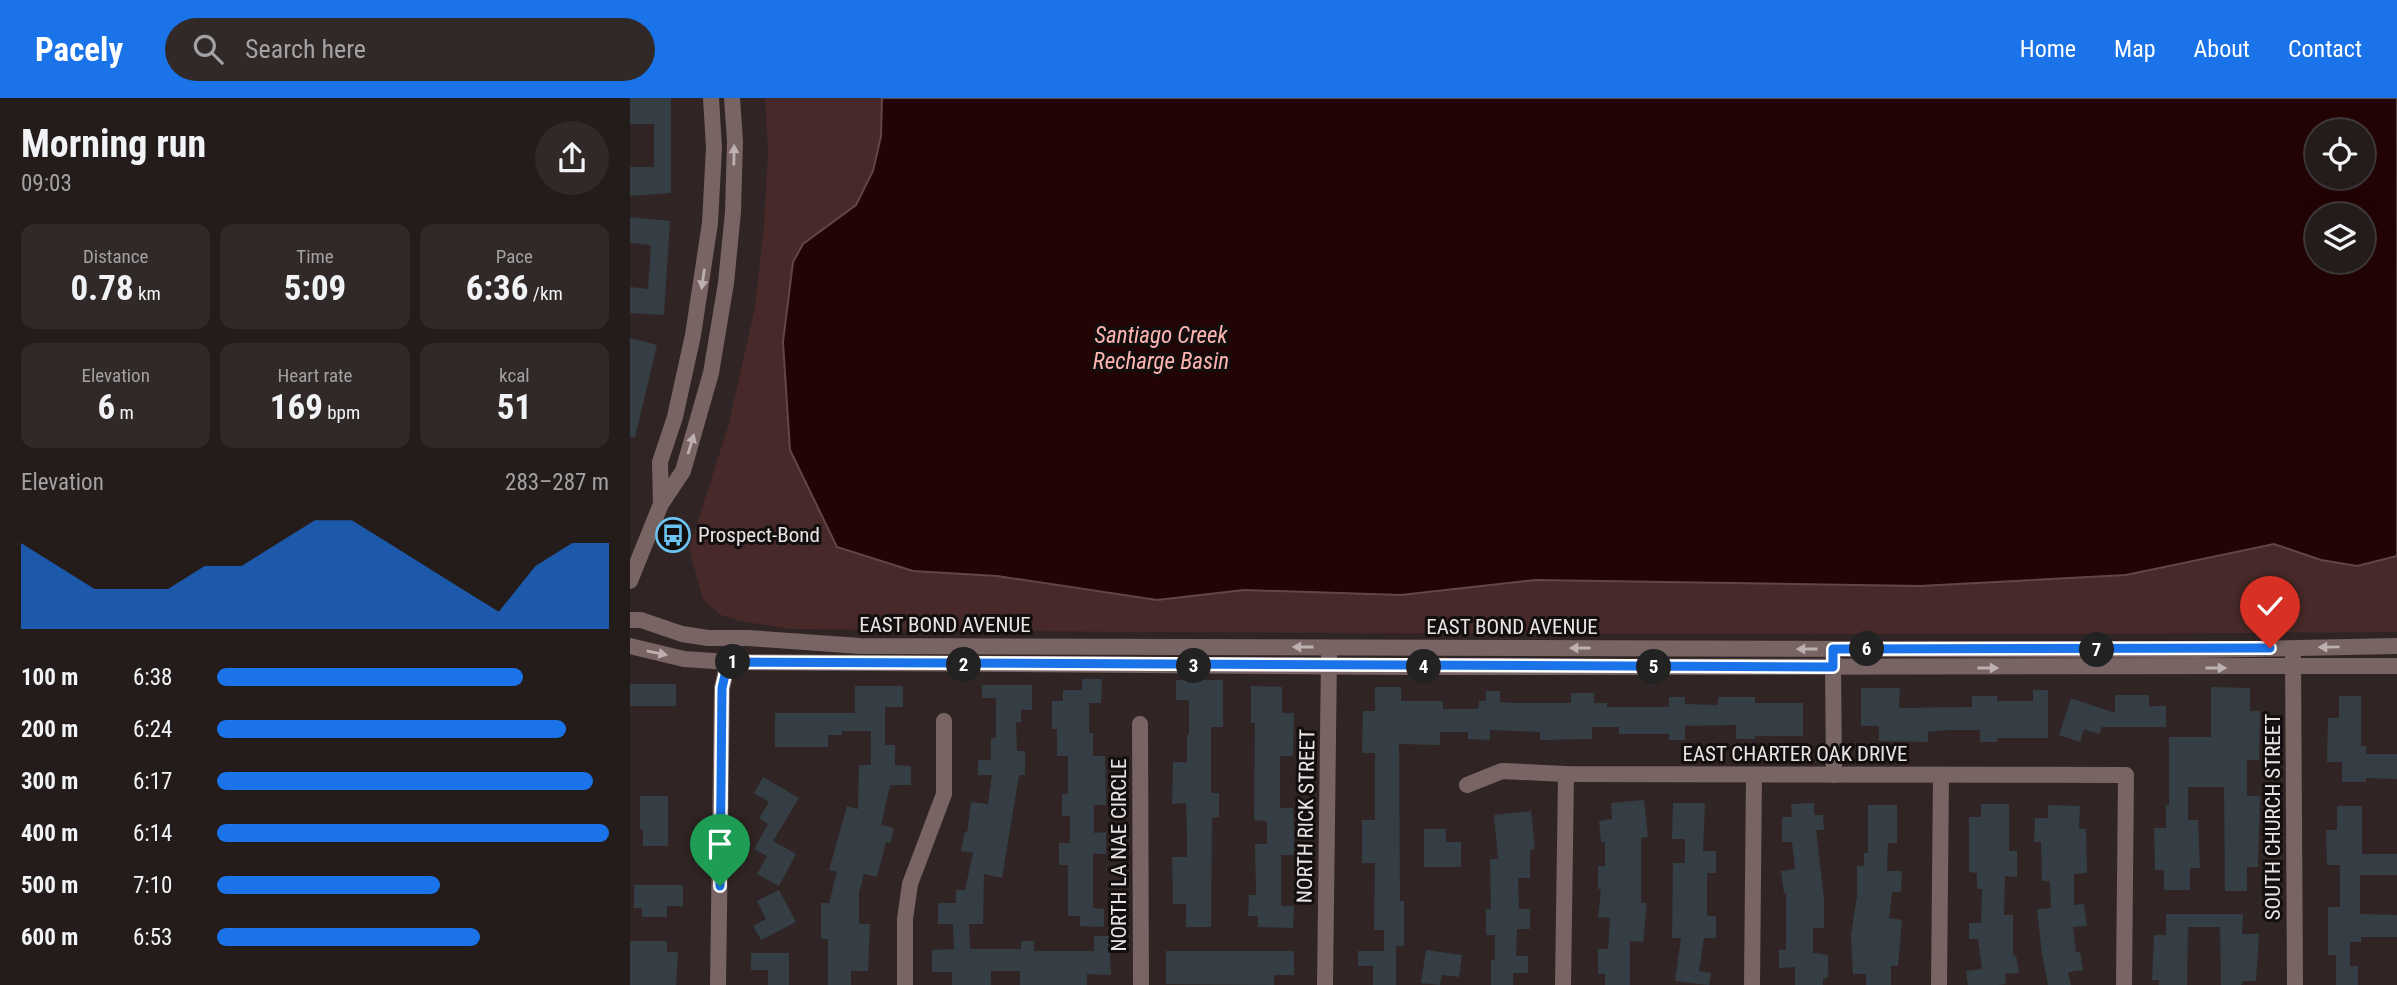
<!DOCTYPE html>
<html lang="en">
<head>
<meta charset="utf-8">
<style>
	body { margin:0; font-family:"Roboto Condensed",sans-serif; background:#302928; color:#f1f3f6; height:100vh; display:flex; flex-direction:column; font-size:26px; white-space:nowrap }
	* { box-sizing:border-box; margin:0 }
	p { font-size:23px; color:#a3a1a3 }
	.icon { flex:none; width:38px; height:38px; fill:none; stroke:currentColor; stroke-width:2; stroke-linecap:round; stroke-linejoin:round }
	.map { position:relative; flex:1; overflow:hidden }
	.drawer { display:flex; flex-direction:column; background:#241c1b; width:630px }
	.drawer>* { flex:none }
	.controls { position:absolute; left:1675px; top:21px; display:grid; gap:14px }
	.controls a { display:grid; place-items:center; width:70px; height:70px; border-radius:50%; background:#241c1b; box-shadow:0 7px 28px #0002,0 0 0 2px #413a3a; font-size:35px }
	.pin { position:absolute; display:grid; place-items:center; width:60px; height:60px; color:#fff; margin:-72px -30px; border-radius:50% 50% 50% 0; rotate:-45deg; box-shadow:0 0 7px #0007 }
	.pin .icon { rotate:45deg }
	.km { position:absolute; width:35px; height:35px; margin:-18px; border-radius:50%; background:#222; color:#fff; font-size:19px; line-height:35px; text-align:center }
	.round { display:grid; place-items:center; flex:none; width:74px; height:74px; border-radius:37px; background:#302928 }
	.summary { display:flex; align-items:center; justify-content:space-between; height:119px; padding:0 21px }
	h1 { font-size:38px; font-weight:700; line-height:52px }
	.figures { display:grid; grid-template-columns:repeat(3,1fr); gap:10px; height:119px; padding:7px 21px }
	.figures div { display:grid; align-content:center; border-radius:14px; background:#302928; text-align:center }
	.figures b { font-size:35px; font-weight:700 }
	.figures small { font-size:19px; font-weight:400 }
	.figures p { font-size:19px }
	.chart { height:196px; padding:14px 21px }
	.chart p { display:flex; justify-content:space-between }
	.chart svg { width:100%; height:126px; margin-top:7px; fill:#1a73e8; opacity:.7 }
	ul { padding:0 21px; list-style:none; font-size:23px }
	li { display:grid; grid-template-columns:112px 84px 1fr; align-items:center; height:52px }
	li i { height:18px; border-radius:9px; background:#1a73e8 }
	header { display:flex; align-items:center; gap:42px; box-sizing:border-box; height:98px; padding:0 35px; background:#1a73e8; color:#fff }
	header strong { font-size:33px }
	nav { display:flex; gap:38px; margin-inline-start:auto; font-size:24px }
	.search { width:490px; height:63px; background:#302928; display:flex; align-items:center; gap:18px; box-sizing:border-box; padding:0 24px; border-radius:38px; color:#a3a1a3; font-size:26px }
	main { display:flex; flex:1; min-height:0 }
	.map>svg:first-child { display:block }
</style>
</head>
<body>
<header>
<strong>Pacely</strong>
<div class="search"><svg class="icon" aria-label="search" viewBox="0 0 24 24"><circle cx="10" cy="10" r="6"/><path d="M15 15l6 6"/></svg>Search here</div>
<nav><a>Home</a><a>Map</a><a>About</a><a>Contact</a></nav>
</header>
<main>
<section class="drawer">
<div class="summary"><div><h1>Morning run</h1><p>09:03</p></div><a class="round"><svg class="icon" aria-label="share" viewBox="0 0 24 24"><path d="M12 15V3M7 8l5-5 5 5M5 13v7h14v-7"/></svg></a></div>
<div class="figures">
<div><p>Distance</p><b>0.78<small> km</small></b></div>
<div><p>Time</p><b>5:09</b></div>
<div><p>Pace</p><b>6:36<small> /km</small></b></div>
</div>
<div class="figures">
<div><p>Elevation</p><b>6<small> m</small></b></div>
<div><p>Heart rate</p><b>169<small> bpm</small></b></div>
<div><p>kcal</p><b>51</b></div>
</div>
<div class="chart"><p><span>Elevation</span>283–287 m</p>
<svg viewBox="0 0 160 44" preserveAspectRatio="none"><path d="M0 44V14L10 22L20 30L30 30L40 30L50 22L60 22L70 14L80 6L90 6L100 14L110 22L120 30L130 38L140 22L150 14L160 14V44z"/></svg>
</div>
<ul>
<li><b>100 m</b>6:38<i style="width:78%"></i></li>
<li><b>200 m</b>6:24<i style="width:89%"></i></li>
<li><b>300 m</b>6:17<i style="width:96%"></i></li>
<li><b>400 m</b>6:14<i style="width:100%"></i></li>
<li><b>500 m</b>7:10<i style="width:57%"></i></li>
<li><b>600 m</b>6:53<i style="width:67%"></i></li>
</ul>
</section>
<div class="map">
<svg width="1767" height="887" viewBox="0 0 1767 887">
	<rect width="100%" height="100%" fill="#302524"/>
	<path fill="#462928" d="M135 0H252C251 35 249 77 227 106 216 120 188 135 174 146L283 473 367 478 527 502 614 492 771 497 906 482 1496 477 1644 446 1691 462 1727 468 1767 458V534C1231 538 695 536 160 531L110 523 91 517 73 502 59 451 99 325 125 209 134 128 138 53Z"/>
	<path fill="#230405" stroke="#5f4748" stroke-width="2" fill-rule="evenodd" d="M252 0H1767V458L1727 468 1691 462 1644 446 1496 477 1290 488 906 482 771 497 614 492 527 502 367 478 283 473 207 449 160 352 153 244 163 164 173 146 226 107 243 73 251 38ZM1687 33H1732V79H1687ZM1687 117H1732V163H1687Z"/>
	<g fill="#343e44">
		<polygon points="0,0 41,0 41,95 0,98 0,69 24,69 24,26 0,26"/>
		<polygon points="0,119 40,123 34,217 0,215 0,189 18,191 21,147 0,145"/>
		<polygon points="0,240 27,247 5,339 0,339"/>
		<polygon points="452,581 472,581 471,605 459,605 459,635 463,635 463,658 475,658 476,707 464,707 464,735 476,734 476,756 463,756 463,810 474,811 474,829 450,828 450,818 438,818 438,767 429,767 429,745 440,745 440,718 432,718 432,696 438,696 438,658 427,658 427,631 422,631 422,603 433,603 433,592 452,592"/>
		<polygon points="546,582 593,582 593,629 581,629 581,695 589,695 589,719 582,720 581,829 556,829 556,806 543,806 542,759 557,759 557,735 556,705 542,706 543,664 557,664 557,637 559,637 559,602 546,602"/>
		<rect x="0" y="586" width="46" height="22"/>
		<polygon points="352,587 402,587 402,612 391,612 391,624 386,624 387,653 395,653 395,677 389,677 372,780 354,776 353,826 339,826 340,851 391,851 391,843 404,843 404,853 464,853 464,838 479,838 481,877 457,876 457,887 390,887 390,873 361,873 361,887 322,887 322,874 302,874 302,852 324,851 323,826 308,826 308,805 326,805 326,792 335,792 343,755 331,753 335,734 337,735 341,704 358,706 362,677 348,677 348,662 361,662 361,640 366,640 366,600 352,600"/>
		<polygon points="225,588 273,588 273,609 255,609 255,647 265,647 265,667 281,668 281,687 260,687 251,727 264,730 260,745 256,744 247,779 234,776 229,795 229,826 240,826 238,873 221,873 221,887 198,887 198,841 191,841 191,805 199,805 207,774 199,772 217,708 228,711 229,667 241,667 241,633 212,633 212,637 198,637 198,649 145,649 145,615 225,615"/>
		<polygon points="621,588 652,589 652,615 664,615 663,658 650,658 650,710 663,710 664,735 664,757 651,757 651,808 664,808 663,830 628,829 628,818 618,818 619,797 626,797 625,746 637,746 637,723 624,722 625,625 621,625"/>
		<polygon points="745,589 771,589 771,603 813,603 813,611 848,611 849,603 856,603 856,593 870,593 870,604 881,605 941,605 941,595 964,595 964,605 977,605 977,609 1039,609 1039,599 1055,599 1055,606 1088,607 1088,599 1125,599 1125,605 1173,605 1173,638 1125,638 1125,641 1106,641 1106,627 1055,628 1055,642 1039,642 1039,636 989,636 989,629 962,629 962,641 910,642 910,634 860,632 860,642 838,641 838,634 810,634 810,647 769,646 770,803 774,803 774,848 766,848 766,887 743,887 743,868 728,868 728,853 754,853 754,832 744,832 745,765 732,765 732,722 745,722 745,655 732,655 733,613 745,613"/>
		<polygon points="1581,589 1620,590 1620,613 1630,613 1629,662 1617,662 1617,698 1630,698 1628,769 1617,769 1617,793 1595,793 1594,689 1558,689 1558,722 1568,722 1570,770 1560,770 1560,792 1534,792 1534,772 1525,772 1524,730 1536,730 1536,707 1539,707 1539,639 1581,639"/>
		<polygon points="1231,590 1270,590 1269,610 1342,609 1342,598 1367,598 1367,603 1403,603 1403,592 1418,592 1418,640 1367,640 1367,644 1350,644 1350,632 1318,632 1298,634 1298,644 1249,643 1249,628 1231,628"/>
		<polygon points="1485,597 1519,597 1519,608 1536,608 1536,629 1472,629 1469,636 1454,631 1450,644 1429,637 1441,600 1485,615"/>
		<polygon points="1709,598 1731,598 1731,648 1736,648 1736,656 1767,656 1767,681 1736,680 1736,684 1712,684 1712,664 1697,664 1698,620 1709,620"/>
		<polygon points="133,679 169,700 143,743 166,756 149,788 127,776 137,758 124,751 138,726 129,720 139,704 124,695"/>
		<polygon points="10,698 38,698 38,748 13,748 13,732 10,732"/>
		<polygon points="1014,702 1018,739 1011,740 1011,805 1017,805 1013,844 1000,843 1000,887 975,887 975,876 968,876 968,851 978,851 980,820 968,819 971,791 968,791 968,768 975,768 975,744 971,744 969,723 982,721 981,705"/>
		<polygon points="1043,705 1075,705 1073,753 1086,753 1086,775 1077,775 1077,818 1086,818 1086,840 1074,840 1069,873 1081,875 1079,887 1045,883 1051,840 1042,840 1043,765 1055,765 1055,741 1042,741"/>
		<polygon points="1184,705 1184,717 1193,717 1194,732 1186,732 1194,801 1194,830 1183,830 1183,855 1198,857 1198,875 1197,880 1193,880 1193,887 1165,887 1165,869 1149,870 1149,852 1156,852 1156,795 1154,795 1151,773 1165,771 1162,744 1152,744 1152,719 1162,719 1161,706"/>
		<polygon points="1351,706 1379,706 1379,753 1387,753 1387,779 1375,778 1374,817 1383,817 1383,858 1386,857 1389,875 1375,876 1376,886 1368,887 1338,887 1336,873 1352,871 1348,841 1339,841 1339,825 1351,825 1352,791 1347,791 1347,775 1339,774 1339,719 1351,719"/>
		<polygon points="1238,707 1267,707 1267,745 1258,745 1257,773 1272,773 1271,794 1262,794 1259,820 1272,822 1268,868 1261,868 1261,887 1236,887 1236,876 1223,876 1221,837 1227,798 1227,768 1234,768 1234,755 1238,755"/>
		<polygon points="1418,707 1450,708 1449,731 1456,731 1457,775 1444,776 1444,807 1454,806 1457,828 1443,829 1446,854 1450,854 1453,872 1438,874 1441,887 1418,887 1412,856 1407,811 1421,810 1420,783 1412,783 1411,744 1404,744 1405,720 1418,720"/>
		<polygon points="1707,708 1732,708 1732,756 1767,756 1767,777 1730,777 1730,816 1767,817 1767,839 1731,839 1731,844 1720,844 1720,868 1728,868 1728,887 1706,887 1706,857 1698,857 1698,809 1710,809 1710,767 1697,767 1696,732 1707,732"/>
		<polygon points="901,713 905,751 900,752 900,780 888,780 889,811 900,811 900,831 887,831 886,858 898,858 898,875 883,875 883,887 861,887 861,862 865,862 865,837 856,837 856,811 861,811 860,761 868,761 864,717"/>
		<polygon points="794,731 816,731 816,744 831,744 831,769 794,769"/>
		<polygon points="4,787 53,787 53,808 37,808 37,819 12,819 12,810 4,810"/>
		<polygon points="149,792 166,824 131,842 123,828 136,821 127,803"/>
		<polygon points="1536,816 1613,816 1612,836 1629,836 1626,883 1613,883 1611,887 1591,887 1590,829 1558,829 1557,887 1529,887 1529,882 1522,882 1524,837 1536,837"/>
		<polygon points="0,843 37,843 37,854 48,854 46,887 0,887"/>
		<polygon points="796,852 832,857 829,879 812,877 810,887 791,885"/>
		<polygon points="536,853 664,853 664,877 644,877 644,887 536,886"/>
		<polygon points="121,855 159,855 159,887 138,887 138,872 121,872"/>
	</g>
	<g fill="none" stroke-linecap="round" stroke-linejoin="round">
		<g stroke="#776463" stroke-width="16">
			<polyline points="31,406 30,364 45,319 63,237 80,125 84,50 81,0"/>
			<polyline points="0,483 31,406 53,373 81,275 96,185 103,114 105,43 102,0"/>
			<polyline points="0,522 11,522 52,536 78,540 118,540 230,548 1568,552 1767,548"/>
			<polyline points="0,548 54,561 98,564 784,569 1767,568"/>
			<polyline points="1203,560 1204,677"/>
			<polyline points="1663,560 1665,887"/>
			<polyline points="510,626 511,887"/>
			<polyline points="837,687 872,673 936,676 1496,677 1494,887"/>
			<polyline points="88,887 92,590 98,564"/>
			<polyline points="275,887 275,821 280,786 314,696 314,623"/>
			<polyline points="695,887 699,557"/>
			<polyline points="933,887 936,676"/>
			<polyline points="1122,887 1124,677"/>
			<polyline points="1309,887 1311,678"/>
		</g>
	</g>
	<defs><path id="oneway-solid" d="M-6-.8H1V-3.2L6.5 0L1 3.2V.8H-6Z" transform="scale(1.75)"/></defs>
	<g fill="#bdb0b0">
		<use href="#oneway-solid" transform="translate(104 57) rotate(-89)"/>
		<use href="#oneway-solid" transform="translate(73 181) rotate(98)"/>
		<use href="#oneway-solid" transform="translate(61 346) rotate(-73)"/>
		<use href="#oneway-solid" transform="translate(673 549) rotate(-180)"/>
		<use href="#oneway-solid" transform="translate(1699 549) rotate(179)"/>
		<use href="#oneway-solid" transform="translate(950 550) rotate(-180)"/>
		<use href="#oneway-solid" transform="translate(1177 551) rotate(-180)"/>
		<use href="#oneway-solid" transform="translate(27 555) rotate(12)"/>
		<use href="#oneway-solid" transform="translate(1358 570)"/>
		<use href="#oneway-solid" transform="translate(1586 570)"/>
	</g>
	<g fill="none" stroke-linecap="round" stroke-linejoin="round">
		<g stroke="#fff" stroke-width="14">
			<polyline id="route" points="90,788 92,590 98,564 1203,569 1203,551 1640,550"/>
		</g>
		<use href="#route" stroke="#1a73e8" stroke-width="9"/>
	</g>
	<defs>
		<g id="bus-ring" transform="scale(1.75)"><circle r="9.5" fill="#140f0f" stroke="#6ac3f1" stroke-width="1.5"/><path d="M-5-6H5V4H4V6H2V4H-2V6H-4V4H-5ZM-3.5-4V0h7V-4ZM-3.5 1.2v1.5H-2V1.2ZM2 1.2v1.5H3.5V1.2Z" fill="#6ac3f1"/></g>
	</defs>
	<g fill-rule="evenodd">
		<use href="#bus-ring" x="43" y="437"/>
	</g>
	<g text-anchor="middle" stroke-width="6" stroke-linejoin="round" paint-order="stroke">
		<g font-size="21" fill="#ebe3e3" stroke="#140f0f" text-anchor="start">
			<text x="68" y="444">Prospect-Bond</text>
		</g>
		<g font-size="21" fill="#ebe3e3" stroke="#140f0f">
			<text x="315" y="534">EAST BOND AVENUE</text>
			<text x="882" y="536">EAST BOND AVENUE</text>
			<text x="1165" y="663">EAST CHARTER OAK DRIVE</text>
			<text transform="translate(676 718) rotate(-89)" y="7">NORTH RICK STREET</text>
			<text transform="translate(1643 719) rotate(-90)" y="7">SOUTH CHURCH STREET</text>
			<text transform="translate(489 757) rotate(-90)" y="7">NORTH LA NAE CIRCLE</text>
		</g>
		<g font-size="23" font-style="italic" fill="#fdb5b2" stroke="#140f0f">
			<text x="531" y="245">Santiago Creek<tspan x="531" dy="26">Recharge Basin</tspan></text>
		</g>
	</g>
</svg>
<div class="controls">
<a><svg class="icon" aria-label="locate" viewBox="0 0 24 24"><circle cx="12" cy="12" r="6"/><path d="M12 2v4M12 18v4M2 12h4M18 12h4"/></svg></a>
<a><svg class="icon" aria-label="layers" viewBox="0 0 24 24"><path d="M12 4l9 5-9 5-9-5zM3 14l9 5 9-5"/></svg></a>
</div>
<div class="pin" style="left:90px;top:788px;background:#1e9e55"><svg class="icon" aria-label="arrive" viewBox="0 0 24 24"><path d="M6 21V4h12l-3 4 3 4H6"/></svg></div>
<div class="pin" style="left:1640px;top:550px;background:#d93025"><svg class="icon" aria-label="check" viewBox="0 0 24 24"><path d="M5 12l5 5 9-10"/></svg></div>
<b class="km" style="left:103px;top:564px">1</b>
<b class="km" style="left:334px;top:567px">2</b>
<b class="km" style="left:564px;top:568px">3</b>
<b class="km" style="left:794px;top:569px">4</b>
<b class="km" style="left:1024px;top:569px">5</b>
<b class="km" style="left:1237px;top:551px">6</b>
<b class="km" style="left:1467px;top:552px">7</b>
</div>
</main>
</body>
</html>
